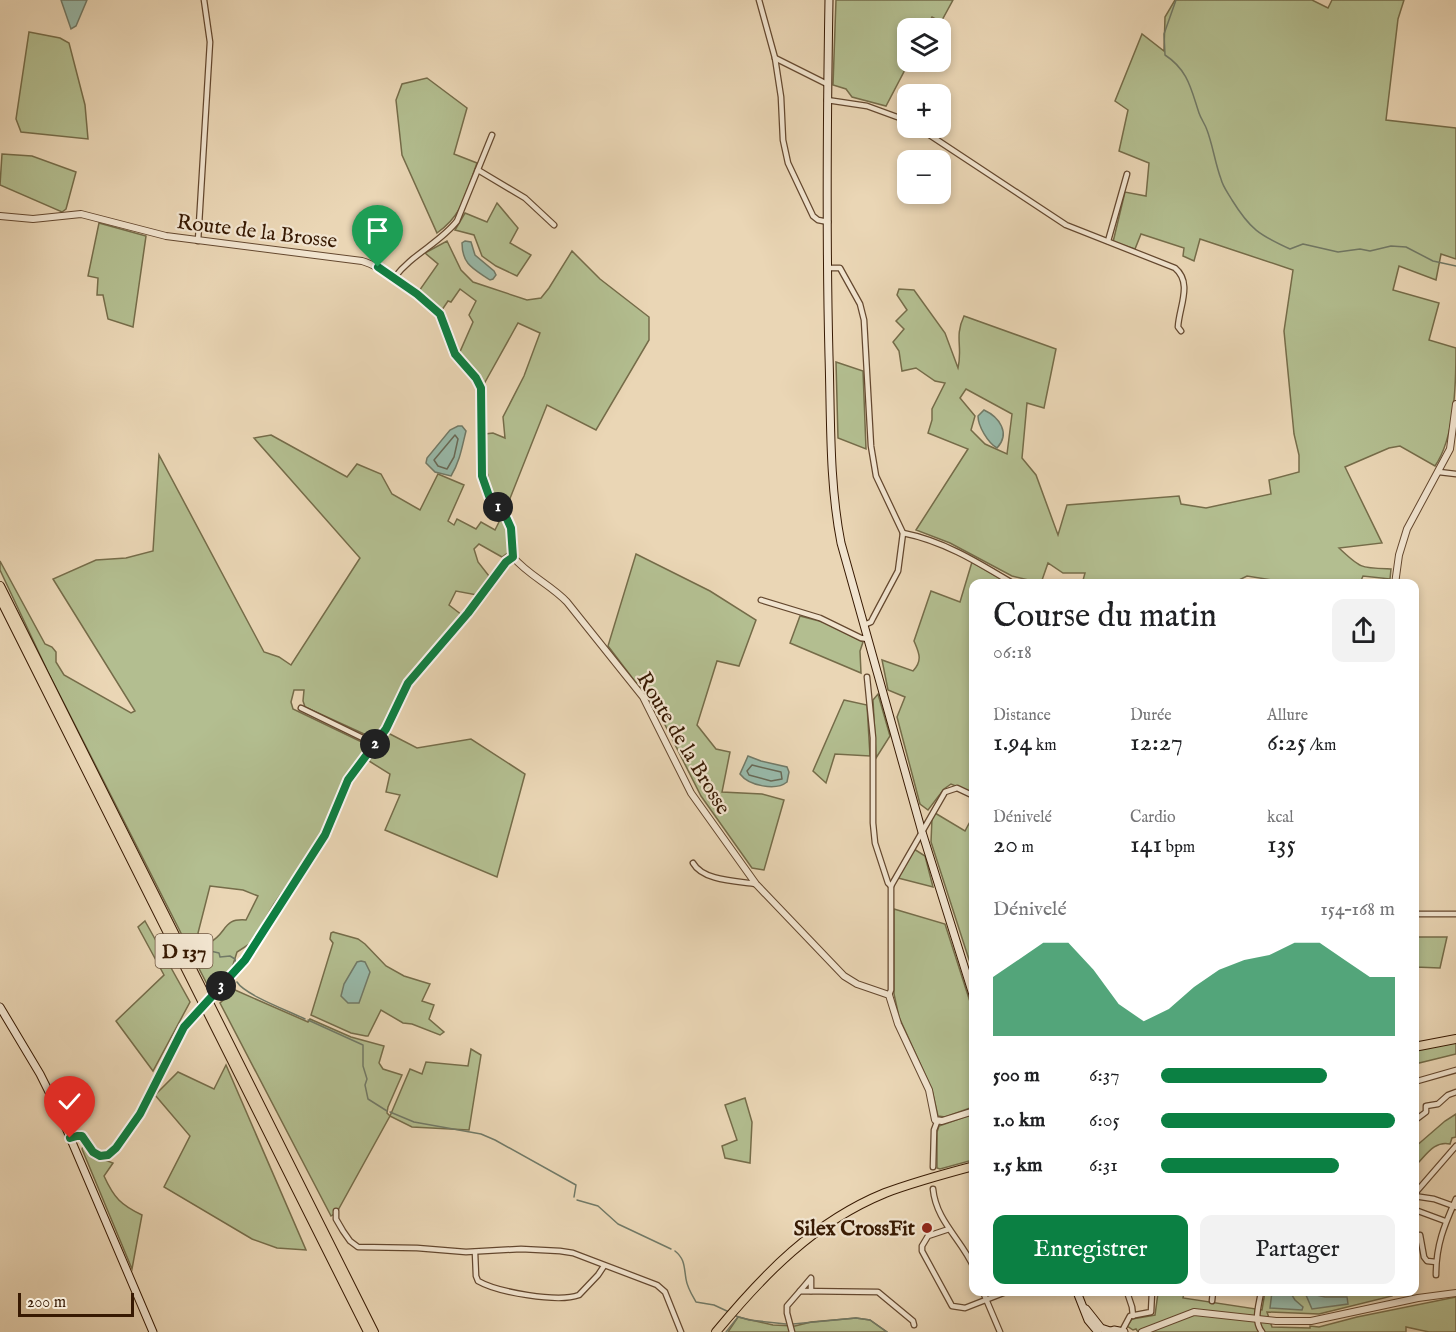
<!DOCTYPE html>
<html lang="fr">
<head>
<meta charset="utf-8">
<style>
	body { margin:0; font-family:"IM FELL English",serif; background:#f2f2f2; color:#202124; height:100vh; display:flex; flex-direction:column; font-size:22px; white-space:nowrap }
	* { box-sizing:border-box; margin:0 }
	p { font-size:20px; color:#757577 }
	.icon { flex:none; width:33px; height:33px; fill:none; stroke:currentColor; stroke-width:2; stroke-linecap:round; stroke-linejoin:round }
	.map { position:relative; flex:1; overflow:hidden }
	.side { position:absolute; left:969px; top:579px; width:450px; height:717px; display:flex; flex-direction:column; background:#fff; border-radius:12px; box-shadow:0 3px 9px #0003 }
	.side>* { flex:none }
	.controls { position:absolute; left:897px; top:18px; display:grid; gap:12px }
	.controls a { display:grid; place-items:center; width:54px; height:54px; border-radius:12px; background:#fff; box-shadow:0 3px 9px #0003; font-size:30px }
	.scale { position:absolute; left:18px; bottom:15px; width:116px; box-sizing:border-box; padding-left:6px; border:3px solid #371902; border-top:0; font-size:16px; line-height:21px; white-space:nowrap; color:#371902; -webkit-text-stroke:4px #f1e4cf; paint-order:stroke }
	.pin { position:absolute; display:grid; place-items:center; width:51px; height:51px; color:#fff; margin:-62px -26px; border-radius:50% 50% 50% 0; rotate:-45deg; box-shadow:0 0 6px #0007 }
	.pin .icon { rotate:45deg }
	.km { position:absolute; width:30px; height:30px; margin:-15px; border-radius:50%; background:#222; color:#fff; font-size:16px; line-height:30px; text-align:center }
	.round { display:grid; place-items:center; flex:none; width:63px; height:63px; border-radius:12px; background:#f2f2f2 }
	.summary { display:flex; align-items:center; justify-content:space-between; height:102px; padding:0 24px }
	h1 { font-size:33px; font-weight:600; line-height:45px }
	.figures { display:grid; grid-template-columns:repeat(3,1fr); gap:9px; height:102px; padding:6px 24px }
	.figures div { display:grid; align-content:center }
	.figures b { font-size:26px; font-weight:600 }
	.figures small { font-size:16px; font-weight:400 }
	.figures p { font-size:16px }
	.chart { height:168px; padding:12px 24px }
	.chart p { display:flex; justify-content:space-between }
	.chart svg { width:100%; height:108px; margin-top:6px; fill:#0b8043; opacity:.7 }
	.cta { display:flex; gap:12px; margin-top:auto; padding:12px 24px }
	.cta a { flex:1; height:69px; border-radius:12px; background:#0b8043; color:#fff; font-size:24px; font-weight:600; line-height:69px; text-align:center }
	.cta a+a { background:#f2f2f2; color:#202124 }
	ul { padding:0 24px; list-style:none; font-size:20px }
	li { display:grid; grid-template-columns:96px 72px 1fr; align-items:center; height:45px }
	li i { height:15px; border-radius:8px; background:#0b8043 }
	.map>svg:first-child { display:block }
</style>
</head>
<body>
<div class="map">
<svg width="1456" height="1332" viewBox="0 0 1456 1332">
	<rect width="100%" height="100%" fill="#ead6b5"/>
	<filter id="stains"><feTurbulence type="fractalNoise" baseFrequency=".00333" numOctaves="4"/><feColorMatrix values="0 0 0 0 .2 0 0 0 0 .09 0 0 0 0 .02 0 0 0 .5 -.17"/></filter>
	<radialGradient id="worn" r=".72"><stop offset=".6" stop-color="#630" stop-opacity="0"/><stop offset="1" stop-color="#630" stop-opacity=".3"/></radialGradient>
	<g fill="#b3be90" stroke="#756c49" stroke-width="1.5" fill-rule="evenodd">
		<polygon points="836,0 953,0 941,22 932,17 926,28 908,28 909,62 886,106 852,97 846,89 833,85"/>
		<path d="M1175 0H1312L1328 8 1332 0H1404L1398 19 1386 120 1456 128V259L1441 254 1436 280 1399 266 1393 290 1439 303 1429 340 1456 348C1456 383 1455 437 1435 466L1400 446 1389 448 1345 467 1382 543 1339 548C1361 569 1361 568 1391 569L1390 579 1363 576 1360 583 1298 584 1247 576 1231 584H1082L1085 573H1063L1048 563 1041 583 1012 576 950 543 916 530 968 449 928 433 932 420V409L945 383 935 381 916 368 902 371 899 351 893 342 904 329 896 321 907 310 897 295 899 289 914 290 945 333 958 368C963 347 954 337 964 316L1056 349 1044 408 1027 403 1022 458 1036 475 1058 535 1067 505 1179 496 1181 504 1206 508 1271 494 1269 480 1299 472V455L1294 434 1284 331 1293 270 1200 239 1194 261 1183 256 1184 248 1141 234 1135 249 1113 242 1125 192 1146 196 1149 163 1119 151 1128 110 1115 101 1142 34 1164 51 1165 17ZM966 389 1012 414 1007 454 985 444 971 430 975 416 960 398Z"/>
		<polygon points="29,32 60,38 69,43 85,105 88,139 21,132 16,119"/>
		<path d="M427 78 467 108 454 154 477 163C466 192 464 214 437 233L402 155 396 100 402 84Z"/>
		<polygon points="2,154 32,156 76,172 66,209 62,212 0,185"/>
		<polygon points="497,203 518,228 510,243 531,255 517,276 496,266 482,256 474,235 455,230 465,213 487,222"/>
		<polygon points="99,223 146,236 133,327 108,319 103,295 97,295 98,278 88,276"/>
		<polygon points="447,241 461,270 473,282 527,300 541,298 549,288 572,251 600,279 649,317 649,340 596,430 547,405 505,511 491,492 487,472 485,434 493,433 505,438 503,417 524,376 540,333 518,323 484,384 459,354 473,322 469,315 476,301 460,289 451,302 448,301 442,310 419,291 438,264 425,253"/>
		<polygon points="836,362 863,371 866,449 838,438"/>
		<path d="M271 435 347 477 357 464 381 474 392 494 420 510 438 474 464 485 448 521 454 525 457 519 476 529 481 522 495 530 500 520H503C511 528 509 541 509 552L502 557 479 544 474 549 478 562 489 576 477 595 456 591 449 605 462 615 440 639 405 684 375 739 305 707 303 701 304 690H294L291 702 293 709 368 745 346 778 322 835 274 904 251 943 237 952 232 968 210 990 48 672 0 570V561L45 644 52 647 56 652V662L64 675 131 713 135 711 53 579 96 560 126 558 153 551 159 455 264 652 279 657 291 665 360 558 254 438ZM210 886 243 890 258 896 246 920C222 918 228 933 209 943L200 939 198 933Z"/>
		<polygon points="636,554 710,591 756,620 739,666 717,661 697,725 716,749 730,752 722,792 762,794 784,800 764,870 752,868 701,796 659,713 608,646"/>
		<path d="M972 562 1008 583 974 584 973 793 951 784 944 789 928 810 920 804 897 717 905 697 888 690 882 660 913 671C923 660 919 653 914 641L931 591 960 602Z"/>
		<polygon points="800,616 827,623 863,642 860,651 861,673 790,643"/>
		<polygon points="878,694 890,736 876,758 873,700"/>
		<polygon points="844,700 867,705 870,756 835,754 826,783 813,771"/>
		<polygon points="388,733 417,748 471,739 525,774 497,877 385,830 400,795 386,792 390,774 369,761"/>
		<polygon points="935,813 965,831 973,816 973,972 931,842 932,818"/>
		<polygon points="914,849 925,856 933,887 898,878"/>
		<polygon points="894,909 945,924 973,1011 973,1107 945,1117 938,1116 932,1090 899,1017 894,994"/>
		<polygon points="145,921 190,1002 153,1071 116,1021 164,975 138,927"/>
		<polygon points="333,932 358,939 365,944 386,966 404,976 430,984 422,1001 434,1005 429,1019 444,1032 440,1035 412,1024 403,1023 381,1010 368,1036 366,1036 351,1033 311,1015 333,943 330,939 331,933"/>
		<polygon points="1415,937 1447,937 1440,968 1415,967"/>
		<polygon points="235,990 308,1022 310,1019 351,1037 384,1046 379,1063 383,1069 402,1075 388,1107 387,1113 390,1116 410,1069 422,1074 426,1062 468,1066 471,1049 481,1055 469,1130 412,1127 390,1116 337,1212 331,1216 220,1003"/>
		<polygon points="1456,1042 1456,1054 1415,1064 1414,1050"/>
		<polygon points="226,1065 306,1250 277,1248 252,1239 164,1187 190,1136 155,1095 178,1072 214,1089"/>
		<polygon points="745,1098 752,1122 750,1163 725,1158 722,1146 737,1140 725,1105"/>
		<polygon points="973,1114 973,1160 940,1169 937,1168 937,1132 939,1126"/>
		<path d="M1456 1114V1137L1452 1138 1450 1144C1434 1140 1425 1157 1415 1166V1147L1445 1121Z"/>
		<path d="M84 1144 97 1157 113 1163 104 1176C114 1198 121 1205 142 1215L132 1269 82 1149Z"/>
		<polygon points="1265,1292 1391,1292 1392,1296 1319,1314 1267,1312 1272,1327 1310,1328 1310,1326 1319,1327 1357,1317 1456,1297 1456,1332 1429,1332 1406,1327 1406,1332 1138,1332 1136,1329 1133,1330 1127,1326 1132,1319 1155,1315 1158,1293 1184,1293 1183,1298 1262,1310"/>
		<polygon points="738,1317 773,1325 795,1326 811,1322 856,1318 870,1320 887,1332 728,1332"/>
	</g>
	<g fill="#98b9a9" stroke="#717966" stroke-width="1.5">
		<polygon points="61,0 87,0 76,26 71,29"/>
		<path d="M465 241 471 242 475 255 494 271 496 275 493 279 490 280C474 269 462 265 462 243Z"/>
		<path d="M984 410C999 417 1011 433 997 448 988 443 978 426 978 416Z"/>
		<path d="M458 426H462L466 431C462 447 460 461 451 476L435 472 426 463 427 458 450 430Z"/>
		<path d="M748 756 761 761 787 767 789 772 787 782C776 791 749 786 740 774Z"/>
		<polygon points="361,961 365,962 370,972 359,1003 348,1003 341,996 344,984 357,962"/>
		<polygon points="1272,1292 1290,1292 1295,1300 1303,1307 1302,1310 1270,1308"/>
		<polygon points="1312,1294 1325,1297 1347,1297 1348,1304 1312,1309 1306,1295"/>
	</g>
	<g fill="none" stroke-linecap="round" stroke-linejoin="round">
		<g stroke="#686956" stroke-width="1.5">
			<polygon points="455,435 458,439 454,457 447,469 438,466 434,460"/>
			<polygon points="752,765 781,772 782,779 771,781 749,775 747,771"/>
		</g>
		<g stroke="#717966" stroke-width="1.5">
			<path d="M1176 0 1164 34 1165 55C1188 70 1191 89 1199 113 1201 119 1205 124 1207 130 1213 146 1215 163 1221 179 1223 187 1228 193 1232 200 1250 229 1259 235 1290 249L1303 244 1338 252 1360 249 1370 251 1391 246 1406 247 1433 261 1456 266"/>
			<polyline points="193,947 219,953 220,957 230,956 235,959 236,966"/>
			<path d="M237 982C245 995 289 1011 305 1019"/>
			<polyline points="308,1020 363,1045 363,1066 367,1079 365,1085 368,1099 387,1111"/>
			<polyline points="390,1112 414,1122 481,1134 495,1140 576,1185 574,1197"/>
			<polyline points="577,1200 598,1206 618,1224 671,1249"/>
			<path d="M675 1251C685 1259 684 1267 686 1279 687 1287 692 1295 696 1302L714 1305 729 1312"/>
			<polyline points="736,1316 749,1320 786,1324"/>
			<polyline points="793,1324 856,1318 870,1320 887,1332"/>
			<polyline points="726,1332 738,1317"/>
		</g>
		<g stroke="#64482f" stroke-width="7">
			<g id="minor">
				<polyline points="759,0 775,58 781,97 783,140 788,163 813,216 818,220 828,222"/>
				<polyline points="775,58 827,84"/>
				<polyline points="827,100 867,106 908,121"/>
				<path d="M919 128 1066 225 1175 268C1193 283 1179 307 1178 327L1181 331"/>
				<polyline points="478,170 525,198 554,225"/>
				<polyline points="198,241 210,42 204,0"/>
				<polyline points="1108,241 1127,174"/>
				<polyline points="827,268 840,268 860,304 864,320 871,446 876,476 903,533 898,571 873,618 871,622 864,625"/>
				<path d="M394 278C412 254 440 243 457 221L492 135"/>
				<polyline points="1439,472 1456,474"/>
				<path d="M903 533C944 541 979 563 1014 584"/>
				<polyline points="761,600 820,618 861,638 868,639"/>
				<polyline points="867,677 873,738 873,823 875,843 888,883 891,886"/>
				<polyline points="301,708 375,744"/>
				<path d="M693 863C703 881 737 881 756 884"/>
				<polyline points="1414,914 1456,914"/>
				<polyline points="214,994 245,959 325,835 348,780 386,729 408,683 468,613 506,562 513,557"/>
				<polyline points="889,995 891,990 891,886 945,792 957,788 974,796"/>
				<polyline points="1414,1082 1456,1070"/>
				<polyline points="1414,1121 1426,1112 1426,1106 1438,1104 1448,1095 1456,1092"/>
				<path d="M71 1138 77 1135 82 1136 93 1152 100 1156C129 1156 164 1062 177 1038 182 1029 189 1020 196 1012"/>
				<polyline points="933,1167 934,1130 937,1122"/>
				<path d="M933 1189C936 1221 962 1240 974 1268"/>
				<polyline points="1416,1195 1417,1191 1456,1146"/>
				<polyline points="1414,1196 1434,1199 1456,1207"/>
				<polyline points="336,1211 336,1219 343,1231 350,1241 358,1247 417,1248 466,1252 521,1249 560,1251 573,1253 657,1285 665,1292 681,1332"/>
				<polyline points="1418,1211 1445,1221"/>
				<polyline points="949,1229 928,1236 922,1246 922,1251 952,1306 965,1308 1006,1292"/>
				<polyline points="1420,1235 1424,1257 1427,1261 1436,1262"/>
				<path d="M475 1252 476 1276 478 1281C497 1292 558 1303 579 1295L598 1275 604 1266"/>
				<path d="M1436 1275C1436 1245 1444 1226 1456 1199"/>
				<polyline points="800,1291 811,1278 811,1291"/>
				<polyline points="983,1292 1000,1332"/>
				<polyline points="1127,1292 1132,1307 1133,1316"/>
				<path d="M1261 1292C1259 1305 1253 1321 1262 1332"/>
				<polyline points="1212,1301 1213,1292"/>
				<polyline points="1122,1331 1130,1316 1151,1312 1152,1292"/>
				<polyline points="792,1332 787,1313 787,1306 800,1291 878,1292 913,1321 914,1325"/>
			</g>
		</g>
		<g stroke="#64482f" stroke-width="8">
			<g id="tertiary">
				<path d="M0 216 33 219 81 214 166 236 362 261C380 266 432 301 441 316 447 327 447 340 454 351 462 365 474 374 481 388 486 417 478 448 482 477 485 499 506 509 512 529 514 538 513 548 513 557 528 575 551 585 567 602L643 697 691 793 756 884 844 976 857 984 889 995 898 1024 929 1090 935 1120 942 1121 974 1111"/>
				<polyline points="1395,584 1399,555 1407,529 1450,449 1456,404"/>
				<polyline points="1142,1332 1194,1312 1276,1321 1311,1321 1418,1298 1456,1293"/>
			</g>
		</g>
		<g stroke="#371902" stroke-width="9">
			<g id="secondary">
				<path d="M829 0C827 119 826 238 829 356 831 419 829 482 841 543L922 832 974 998"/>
				<polyline points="0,1007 40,1074 60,1114 153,1332"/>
				<polyline points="1077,1292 1088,1320 1098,1332"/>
				<polyline points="1086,1309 1101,1328 1110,1331"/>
				<polyline points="1108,1332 1114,1330 1124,1332"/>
			</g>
		</g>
		<g stroke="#371902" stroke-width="10">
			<g id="primary">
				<polyline points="1414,1047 1456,1039"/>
				<path d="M716 1332C764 1274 814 1222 885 1193 914 1182 944 1174 974 1166"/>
			</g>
		</g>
		<g stroke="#371902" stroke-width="10">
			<g id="trunk">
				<polyline points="0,586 374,1332"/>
				<polyline points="0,598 368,1332"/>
			</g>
		</g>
		<use href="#minor" stroke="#f1e4cf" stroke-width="4.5"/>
		<use href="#tertiary" stroke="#f1e4cf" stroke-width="6"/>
		<use href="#secondary" stroke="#f1e4cf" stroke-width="7"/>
		<use href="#primary" stroke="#ead6b5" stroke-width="8"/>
		<use href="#trunk" stroke="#ead6b5" stroke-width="8"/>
		<g stroke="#64482f" stroke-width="7" stroke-linecap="butt">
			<polyline id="minor-bridge" points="196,1012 214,994"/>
		</g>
		<use href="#minor-bridge" stroke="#f1e4cf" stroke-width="4.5"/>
	</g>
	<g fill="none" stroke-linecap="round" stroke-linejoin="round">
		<g stroke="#fff" stroke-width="12">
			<polyline id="route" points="70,1138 77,1136 82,1136 93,1152 100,1156 108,1155 116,1148 140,1114 184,1027 245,960 325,835 348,780 386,729 408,683 468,613 506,562 513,557 511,528 507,519 489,496 482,476 481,388 476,378 455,354 440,314 417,294 378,267"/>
		</g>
		<use href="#route" stroke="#0b8043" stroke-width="8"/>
	</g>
	<circle fill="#8f2418" stroke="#f1e4cf" stroke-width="2" cx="927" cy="1228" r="6"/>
	<g text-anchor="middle" stroke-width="4.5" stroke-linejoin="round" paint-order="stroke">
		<rect fill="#f1e4cf" stroke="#6f5640" stroke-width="1.5" x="155.5" y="934" width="57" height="34" rx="4.5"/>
		<g font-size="20" font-weight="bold" fill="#371902">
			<text x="184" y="958">D 137</text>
		</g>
		<g font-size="21" fill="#371902" stroke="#f1e4cf">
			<text transform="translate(257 231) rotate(7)" y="7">Route de la Brosse</text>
			<text transform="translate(684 743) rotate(59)" y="7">Route de la Brosse</text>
		</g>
		<g font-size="21" font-weight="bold" fill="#371902" stroke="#f1e4cf" text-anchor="end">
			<text x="915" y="1235">Silex CrossFit</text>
		</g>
	</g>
	<rect width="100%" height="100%" filter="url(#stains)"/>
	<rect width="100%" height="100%" fill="url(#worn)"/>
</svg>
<div class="controls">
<a><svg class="icon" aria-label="layers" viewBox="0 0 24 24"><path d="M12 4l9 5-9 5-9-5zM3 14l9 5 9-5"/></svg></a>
<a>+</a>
<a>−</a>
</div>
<div class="scale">200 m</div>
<div class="pin" style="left:378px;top:267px;background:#1e9e55"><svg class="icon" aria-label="arrive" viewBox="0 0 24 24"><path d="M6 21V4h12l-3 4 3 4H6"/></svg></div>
<div class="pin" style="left:70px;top:1138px;background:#d93025"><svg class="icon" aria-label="check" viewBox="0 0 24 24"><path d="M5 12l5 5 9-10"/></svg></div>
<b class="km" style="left:498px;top:507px">1</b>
<b class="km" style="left:375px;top:744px">2</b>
<b class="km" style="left:221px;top:986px">3</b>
<section class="side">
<div class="summary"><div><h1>Course du matin</h1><p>06:18</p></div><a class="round"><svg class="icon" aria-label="share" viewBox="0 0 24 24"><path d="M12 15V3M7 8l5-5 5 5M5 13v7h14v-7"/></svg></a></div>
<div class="figures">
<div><p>Distance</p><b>1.94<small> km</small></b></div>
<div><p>Durée</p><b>12:27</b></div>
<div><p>Allure</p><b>6:25<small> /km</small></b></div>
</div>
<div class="figures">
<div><p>Dénivelé</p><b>20<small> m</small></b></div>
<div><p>Cardio</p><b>141<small> bpm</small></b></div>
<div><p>kcal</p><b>135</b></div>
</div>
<div class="chart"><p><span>Dénivelé</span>154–168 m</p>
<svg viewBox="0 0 160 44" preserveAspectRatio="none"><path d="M0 44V20L10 13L20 6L30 6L40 17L50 31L60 38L70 33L80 24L90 17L100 13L110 11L120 6L130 6L140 13L150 20L160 20V44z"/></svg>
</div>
<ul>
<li><b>500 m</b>6:37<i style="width:71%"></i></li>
<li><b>1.0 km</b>6:05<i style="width:100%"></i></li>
<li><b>1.5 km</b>6:31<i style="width:76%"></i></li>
</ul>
<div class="cta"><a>Enregistrer</a><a>Partager</a></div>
</section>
</div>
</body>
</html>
